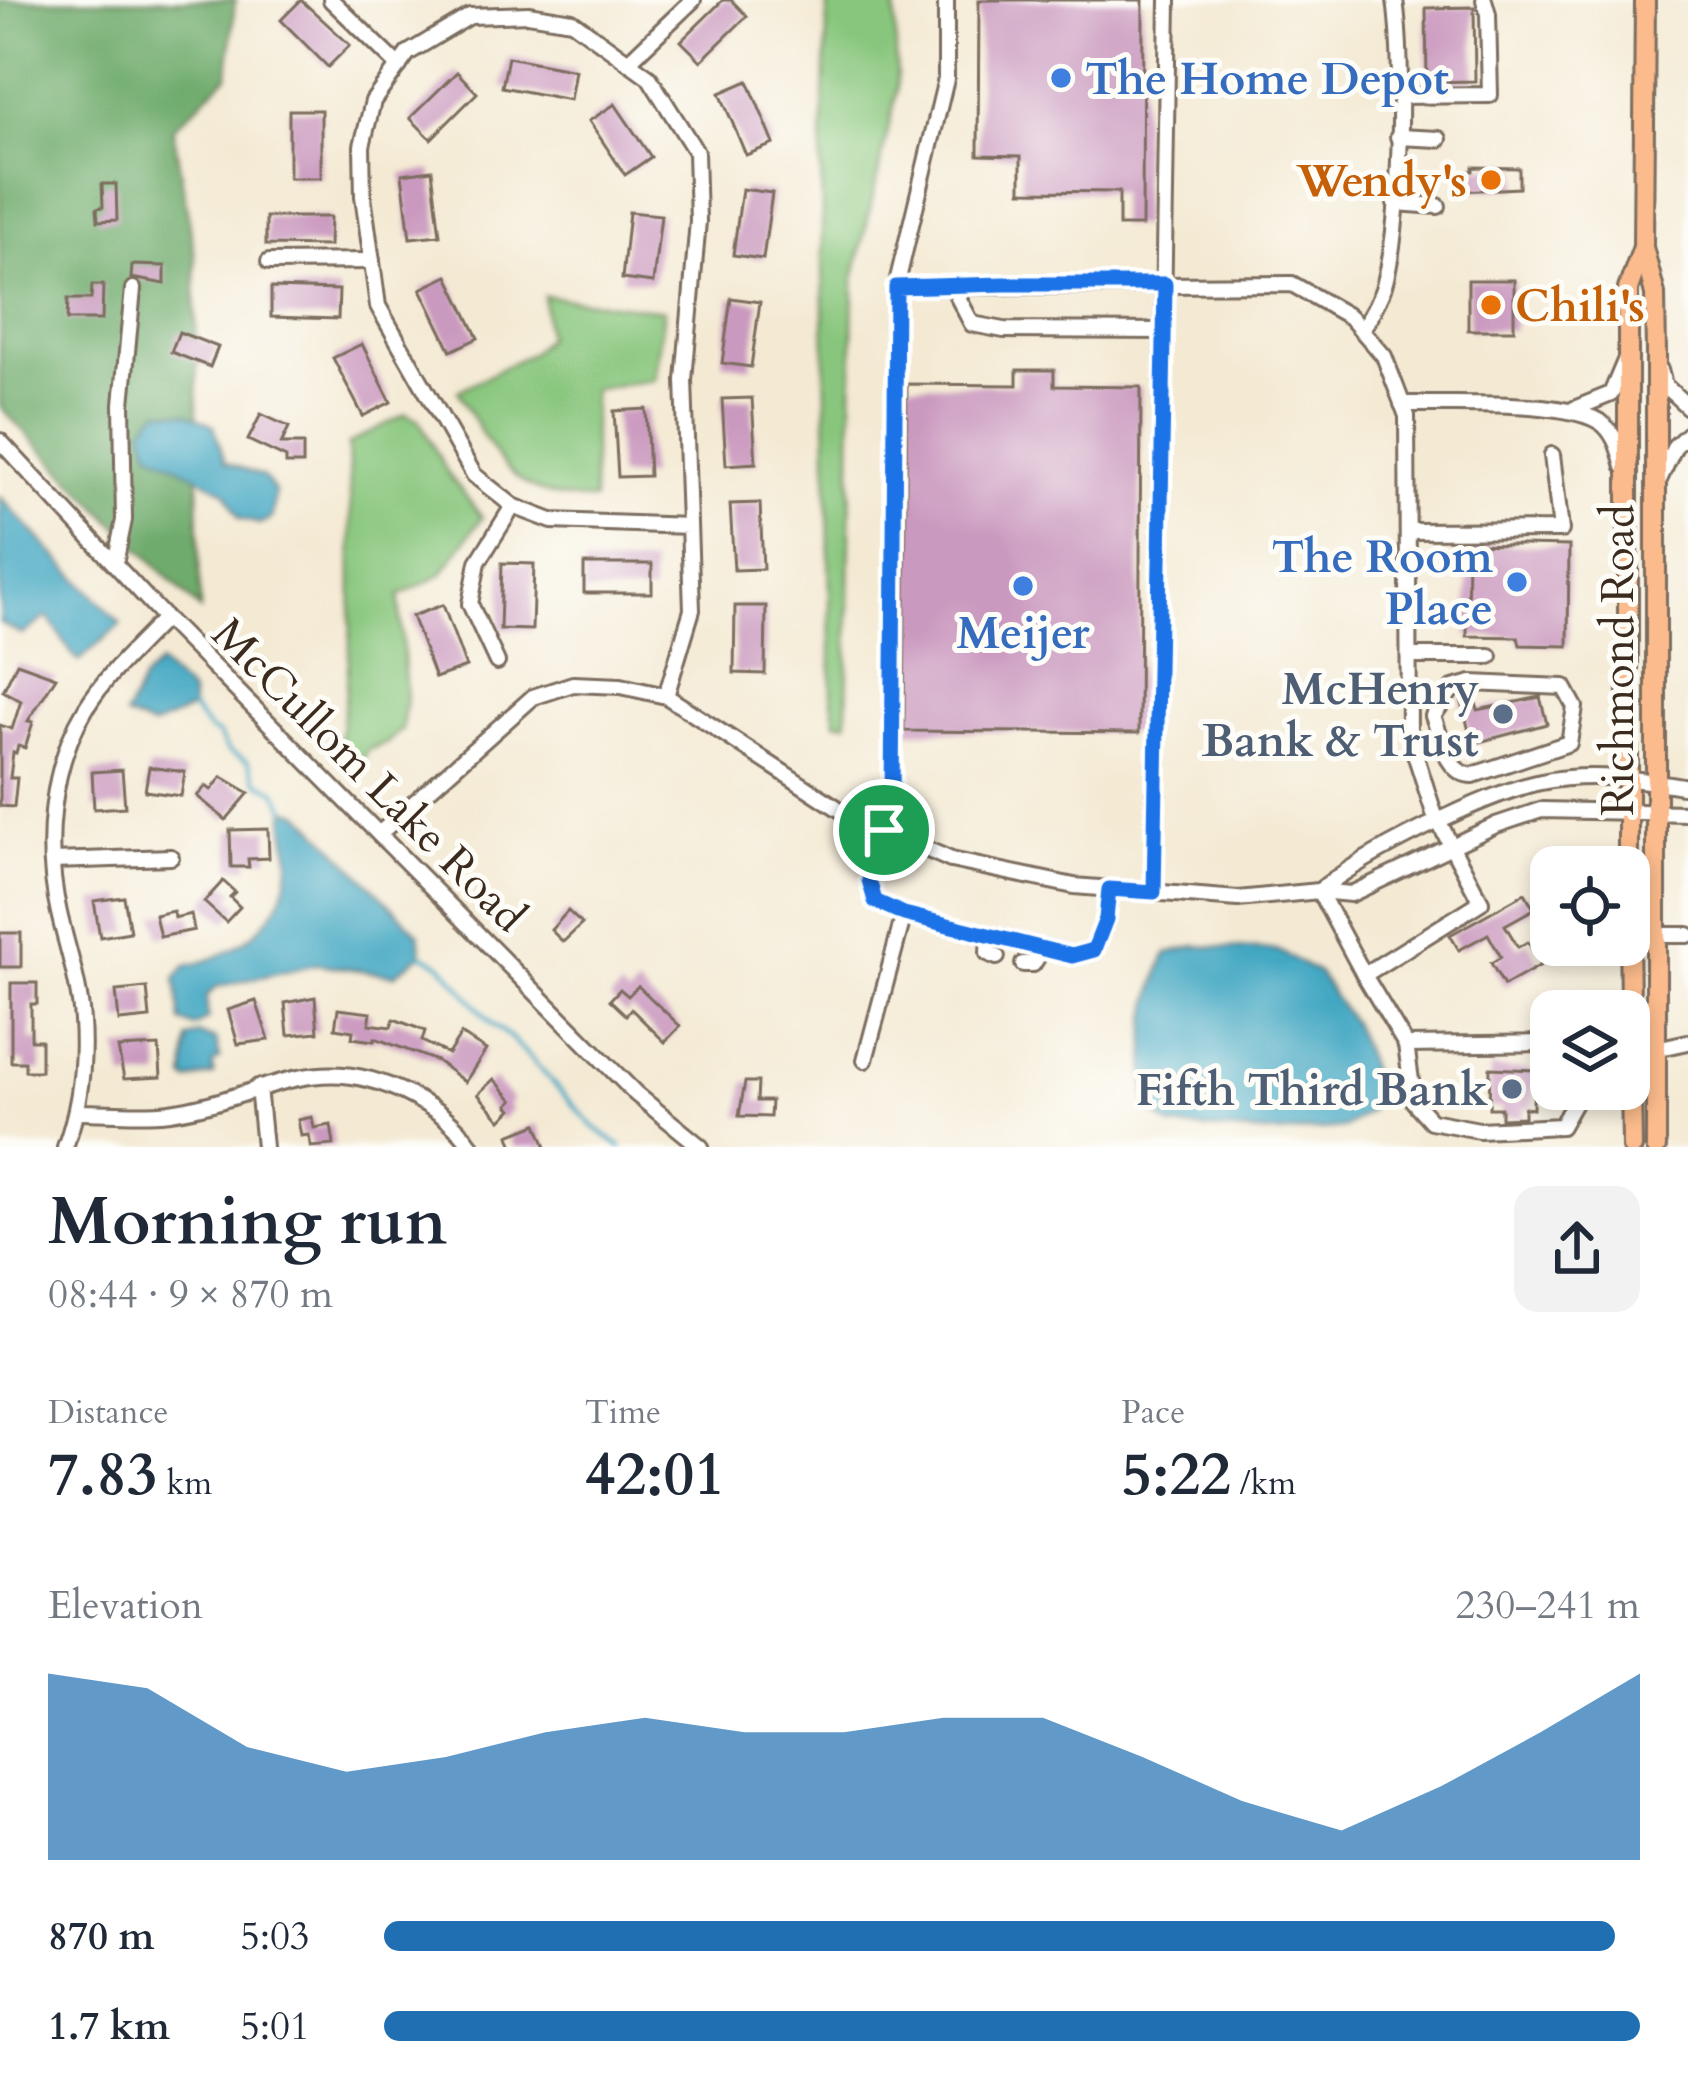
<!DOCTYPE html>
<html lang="en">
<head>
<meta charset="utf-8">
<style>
	body { margin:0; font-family:Cardo,serif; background:#f2f2f3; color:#1f2937; height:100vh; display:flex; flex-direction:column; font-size:45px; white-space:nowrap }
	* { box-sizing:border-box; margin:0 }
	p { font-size:39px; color:#747a83 }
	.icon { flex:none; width:66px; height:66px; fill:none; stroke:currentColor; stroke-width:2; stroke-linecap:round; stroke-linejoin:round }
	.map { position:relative; height:1147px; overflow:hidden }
	.drawer { display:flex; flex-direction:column; background:#fff; flex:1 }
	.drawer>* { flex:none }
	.tools { position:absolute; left:1530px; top:846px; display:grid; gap:24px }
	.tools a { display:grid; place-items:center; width:120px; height:120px; border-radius:24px; background:#fff; box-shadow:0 6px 18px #0003; font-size:60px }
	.pin { position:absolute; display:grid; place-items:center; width:102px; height:102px; color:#fff; margin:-51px; border:6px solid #fff; border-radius:50%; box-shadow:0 3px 12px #0007 }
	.round { display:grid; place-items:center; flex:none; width:126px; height:126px; border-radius:24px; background:#f2f2f3 }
	.summary { display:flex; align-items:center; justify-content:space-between; height:204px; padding:0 48px }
	h1 { font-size:66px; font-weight:800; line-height:90px }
	.metrics { display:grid; grid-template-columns:repeat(3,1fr); gap:18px; height:204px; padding:12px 48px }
	.metrics div { display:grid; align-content:center }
	.metrics b { font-size:60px; font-weight:800 }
	.metrics small { font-size:33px; font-weight:400 }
	.metrics p { font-size:33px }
	.chart { height:336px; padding:24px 48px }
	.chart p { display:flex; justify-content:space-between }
	.chart svg { width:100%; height:216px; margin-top:12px; fill:#1f6fb2; opacity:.7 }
	ul { padding:0 48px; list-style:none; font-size:39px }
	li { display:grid; grid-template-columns:192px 144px 1fr; align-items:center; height:90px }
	li i { height:30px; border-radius:15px; background:#1f6fb2 }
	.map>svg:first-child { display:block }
</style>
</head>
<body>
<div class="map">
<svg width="1688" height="1147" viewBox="0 0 1688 1147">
	<rect width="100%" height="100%" fill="#fdfcf7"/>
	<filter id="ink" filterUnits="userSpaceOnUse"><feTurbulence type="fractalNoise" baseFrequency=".00833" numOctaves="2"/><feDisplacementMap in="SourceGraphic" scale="24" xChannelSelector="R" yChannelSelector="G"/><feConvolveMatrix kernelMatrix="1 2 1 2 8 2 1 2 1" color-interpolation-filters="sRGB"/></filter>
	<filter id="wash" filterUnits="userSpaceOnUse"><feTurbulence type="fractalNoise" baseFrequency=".004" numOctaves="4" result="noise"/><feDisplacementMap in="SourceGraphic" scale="48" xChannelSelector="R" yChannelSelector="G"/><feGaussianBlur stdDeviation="2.7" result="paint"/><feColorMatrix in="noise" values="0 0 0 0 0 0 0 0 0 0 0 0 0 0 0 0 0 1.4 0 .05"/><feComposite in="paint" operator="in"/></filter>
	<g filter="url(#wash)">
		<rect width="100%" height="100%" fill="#f4ead4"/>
		<g fill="#88c67d" stroke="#62784e" stroke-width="3">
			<polygon points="828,0 895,0 897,91 854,279 847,722 836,722 832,701 821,166"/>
			<path d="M544 296 664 310 654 380 593 389V500C511 500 494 456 458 391L531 353 546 338Z"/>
			<path d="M406 414 419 420 448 474 482 517 441 575 399 596 406 697 402 729 387 743 368 750 358 769 338 747C356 647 353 545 348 444Z"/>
		</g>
		<polygon fill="#6eab6c" stroke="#546a45" stroke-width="3" points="0,0 235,0 228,75 173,129 195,256 200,610 0,407"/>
		<g fill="#43a7c3" stroke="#3f6870" stroke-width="3">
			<polygon points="159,410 187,413 214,426 225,462 264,477 275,492 272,518 259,524 239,518 226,492 150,451 143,428"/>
			<path d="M0 497 121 624 79 661C65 650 61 631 47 617L22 635 0 623Z"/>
			<polygon points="159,664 191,694 192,709 152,727 125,717 143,680"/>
			<path d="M286 809 301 813 419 934 422 954 394 975 317 964 216 987 206 997 208 1018 195 1027 181 1022 176 978 185 966C238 956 291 916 289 856 288 839 282 826 286 809Z"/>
			<path d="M1195 946 1277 950 1318 973 1354 1026 1372 1073 1370 1110 1344 1128 1279 1134 1171 1127 1149 1109C1142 1057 1144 1001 1167 953Z"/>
			<polygon points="198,1034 216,1040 220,1058 213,1063 213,1075 188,1081 185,1078 188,1039"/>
		</g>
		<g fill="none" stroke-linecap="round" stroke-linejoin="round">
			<g stroke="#43a7c3" stroke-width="4.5">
				<polyline points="192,709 210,731 218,734 228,751 248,761 257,781 276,791 286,809"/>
				<polyline points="422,954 442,965 493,1025 511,1038 594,1127 621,1147"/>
			</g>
		</g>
		<g id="blocks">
			<g fill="#ca99bf">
				<polygon points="301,0 350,45 328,67 281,20"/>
				<polygon points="723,0 731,0 747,16 701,61 681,41"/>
				<polygon points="979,0 1143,0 1142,226 1119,226 1119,192 1021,191 1021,156 978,155"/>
				<polygon points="1474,7 1475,81 1427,82 1426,8"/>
				<polygon points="508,57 575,70 570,100 502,87"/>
				<polygon points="457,72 477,93 431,139 410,118"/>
				<polygon points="748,81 774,144 746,155 720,93"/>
				<polygon points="615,104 651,157 625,175 589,121"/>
				<rect x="289" y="110" width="32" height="68"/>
				<polygon points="1473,167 1519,168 1519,188 1462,191 1462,171 1473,171"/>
				<polygon points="432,170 440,235 410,238 402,174"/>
				<polygon points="102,184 116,184 117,220 98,221 97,208 103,207"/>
				<polygon points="742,189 772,193 763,259 733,255"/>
				<polygon points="629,212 661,215 653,283 622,279"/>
				<polygon points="266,217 330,217 329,246 266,245"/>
				<polygon points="132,265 165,266 165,284 131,278"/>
				<polygon points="448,276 478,338 451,351 421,289"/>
				<rect x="1468" y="280" width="46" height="50"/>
				<polygon points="92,285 103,285 102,320 67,320 68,299 91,299"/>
				<polygon points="271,288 339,290 338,319 271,317"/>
				<polygon points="731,298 760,302 751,367 722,363"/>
				<polygon points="179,332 218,347 210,367 171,352"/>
				<polygon points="362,344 391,402 363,416 333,358"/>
				<polygon points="1017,370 1054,370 1054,386 1141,387 1139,733 904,731 907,384 1017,385"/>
				<polygon points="752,398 756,463 726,465 722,399"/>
				<polygon points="646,409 649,476 618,477 614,411"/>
				<polygon points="261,414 289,427 281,444 303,444 303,464 286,464 286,458 248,440"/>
				<polygon points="760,503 763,569 734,570 730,504"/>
				<polygon points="1468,544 1569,546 1568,646 1520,645 1518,637 1467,636"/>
				<polygon points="502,563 534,564 532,630 500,629"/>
				<rect x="584" y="564" width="68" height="29"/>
				<polygon points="443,605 466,667 435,678 412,616"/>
				<polygon points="735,606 766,606 765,674 734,673"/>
				<polygon points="17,663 56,677 28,721 33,722 25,748 18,746 16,753 13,752 10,778 17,778 14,807 0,806 0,725 12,729 21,701 3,691"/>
				<polygon points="1473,694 1478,710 1540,697 1547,724 1472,744 1461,698"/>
				<polygon points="149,767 185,772 181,796 145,791"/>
				<polygon points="122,770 125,807 94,809 92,772"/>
				<polygon points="222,777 249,793 226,820 197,796 206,786 211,790"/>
				<polygon points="268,829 269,858 248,859 249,867 231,867 230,830"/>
				<polygon points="223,881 235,892 230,897 240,907 226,922 204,902"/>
				<polygon points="1525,893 1534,909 1505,925 1518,947 1528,942 1541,965 1504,986 1491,963 1501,957 1488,934 1459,950 1450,935"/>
				<polygon points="124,897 130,932 100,937 94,901"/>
				<polygon points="173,911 174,918 191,914 194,930 160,937 155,915"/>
				<polygon points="568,911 582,924 563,942 551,930"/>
				<rect x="0" y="933" width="21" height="34"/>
				<polygon points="11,983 37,983 37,1004 31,1004 31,1040 41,1040 41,1071 25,1071 25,1062 11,1062"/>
				<polygon points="638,986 680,1026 665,1042 631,1009 626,1015 610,1000 620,989 628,996"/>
				<polygon points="147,988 150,1018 119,1021 116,991"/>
				<polygon points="315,997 318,1032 288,1035 285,1003"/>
				<polygon points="256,1001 269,1040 238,1044 228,1010"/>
				<polygon points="338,1009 371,1013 369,1024 391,1027 394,1019 425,1031 422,1041 448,1054 461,1034 486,1050 465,1082 437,1061 375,1038 374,1041 352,1038 353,1031 335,1028"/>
				<polygon points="159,1046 161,1077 124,1079 118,1048"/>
				<polygon points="1490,1068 1534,1070 1533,1109 1524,1108 1524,1117 1501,1118 1501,1108 1489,1108"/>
				<polygon points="494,1079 513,1100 508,1105 512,1109 501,1120 478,1094"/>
				<polygon points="745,1082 758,1082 757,1101 771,1101 770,1117 739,1116"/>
				<polygon points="312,1117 314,1128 331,1125 334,1145 311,1147 309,1135 301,1136 298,1120"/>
				<polygon points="537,1124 546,1147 513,1147 509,1135"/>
			</g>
		</g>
	</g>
	<g filter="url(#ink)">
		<use href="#blocks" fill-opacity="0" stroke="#7c6d5e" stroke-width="3"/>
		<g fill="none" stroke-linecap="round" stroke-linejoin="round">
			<g stroke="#7c6d5e" stroke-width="20">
				<g id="minor">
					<polyline points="331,0 399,66"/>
					<polyline points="946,0 946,79 896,287 892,799 869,880 875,900 904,914 1072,955 1094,950 1106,919 1109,889"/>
					<polyline points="628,62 693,0"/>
					<polyline points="1398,96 1490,95 1488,14 1484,0"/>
					<polyline points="1398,137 1439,139"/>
					<polyline points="1395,203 1438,206"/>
					<polyline points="269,262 372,261"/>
					<polyline points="952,286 972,324 1004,330 1164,331"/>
					<polyline points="896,287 1292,284 1350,317 1384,356 1407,416 1409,735 1434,813 1481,902 1364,975 1406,1045 1414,1102 1431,1121 1479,1130 1561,1126 1578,1096 1577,1089"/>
					<path d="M1362 331C1369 317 1378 303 1383 289 1402 230 1404 63 1395 0"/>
					<polyline points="1660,370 1664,385 1688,407"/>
					<path d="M1402 404C1447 405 1573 398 1604 425 1616 436 1620 452 1624 467"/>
					<polyline points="1574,409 1611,394 1625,361"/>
					<polyline points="0,441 165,618 636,1094 701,1147"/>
					<polyline points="1659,480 1675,446 1688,434"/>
					<polyline points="1408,531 1561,530 1552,455"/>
					<polyline points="115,564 124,520 122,404 133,289"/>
					<polyline points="1409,656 1490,656"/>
					<polyline points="497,662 470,604 478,562 513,506"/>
					<path d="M1472 683 1564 687 1575 707 1569 743 1473 775C1446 775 1442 739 1433 716L1453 688Z"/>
					<polyline points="666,696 692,610 684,380 698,221 696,152 649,77 572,21 528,14 470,16 408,53 373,101 362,146 363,196 378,306 474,475 513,506 552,521 689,526"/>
					<polyline points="379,834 533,697 573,684 621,686 666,696 845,813 951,860 1074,886 1238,899 1319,891 1351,894 1496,825 1541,810 1688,813"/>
					<polyline points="53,861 171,857"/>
					<path d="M1319 891C1362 855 1486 793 1541 782 1587 772 1642 779 1688 787"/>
					<polyline points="1319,891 1364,975"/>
					<polyline points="1154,892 1168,0"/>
					<polyline points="989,935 988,953 997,957"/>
					<polyline points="1656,935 1688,935"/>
					<polyline points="1023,964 1033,964 1043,948"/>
					<polyline points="1406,1045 1551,1043"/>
					<polyline points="1656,1049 1688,1042"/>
					<polyline points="865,1060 904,914"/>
					<polyline points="258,1087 264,1147"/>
					<path d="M78 1112C107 1112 140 1116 170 1112 262 1099 314 1046 409 1095 435 1108 456 1123 472 1147"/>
					<path d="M65 1147C80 1106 85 1065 82 1021 80 985 67 948 59 913 44 847 50 767 86 708 107 674 137 647 165 618"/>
				</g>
			</g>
			<g stroke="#7c6d5e" stroke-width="24">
				<g id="major">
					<polyline points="1645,0 1643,247 1655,294 1656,353 1656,1147"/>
					<polyline points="1628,867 1628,289 1643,247"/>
					<polyline points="1629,931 1632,1147"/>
				</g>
			</g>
			<use href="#minor" stroke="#fff" stroke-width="14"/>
			<use href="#major" stroke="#fbbb8c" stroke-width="18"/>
		</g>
	</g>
	<g fill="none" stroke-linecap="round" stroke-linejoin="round" filter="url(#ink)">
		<g stroke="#fff" stroke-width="24">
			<polygon id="route" points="1004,284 1165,284 1154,892 1109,889 1106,919 1094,950 1072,956 904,914 875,901 869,880 892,799 896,287"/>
		</g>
		<use href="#route" stroke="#1a73e8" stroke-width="15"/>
	</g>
	<g fill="#3f7fe0" stroke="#fdfcf7" stroke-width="4.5">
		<circle cx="1061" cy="78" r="12"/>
		<circle cx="1517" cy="582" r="12"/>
		<circle cx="1023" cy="586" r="12"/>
	</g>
	<g fill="#e8710a" stroke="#fdfcf7" stroke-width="4.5">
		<circle cx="1491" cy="180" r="12"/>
		<circle cx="1491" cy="305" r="12"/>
	</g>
	<g fill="#5c6f8a" stroke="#fdfcf7" stroke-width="4.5">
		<circle cx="1503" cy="714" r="12"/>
		<circle cx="1512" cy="1089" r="12"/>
	</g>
	<g text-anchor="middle" stroke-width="10" stroke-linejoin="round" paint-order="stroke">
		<g font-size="45" font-weight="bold" fill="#366cbe" stroke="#fdfcf7" text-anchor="start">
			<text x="1085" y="94">The Home Depot</text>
			<text x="1493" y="572" text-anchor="end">The Room<tspan x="1493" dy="52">Place</tspan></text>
			<text x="1023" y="648" text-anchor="middle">Meijer</text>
		</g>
		<g font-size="45" font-weight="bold" fill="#c56008" stroke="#fdfcf7" text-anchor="end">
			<text x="1467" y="196">Wendy's</text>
			<text x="1515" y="321" text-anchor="start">Chili's</text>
		</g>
		<g font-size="45" fill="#3b2a1e" stroke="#fdfcf7">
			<text transform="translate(1617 660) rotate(-90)" y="16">Richmond Road</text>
			<text transform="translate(370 774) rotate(45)" y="16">McCullom Lake Road</text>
		</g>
		<g font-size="45" font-weight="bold" fill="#4e5e75" stroke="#fdfcf7" text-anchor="end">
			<text x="1479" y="704">McHenry<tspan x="1479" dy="52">Bank &amp; Trust</tspan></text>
			<text x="1488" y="1105">Fifth Third Bank</text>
		</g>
	</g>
</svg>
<div class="tools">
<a><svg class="icon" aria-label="locate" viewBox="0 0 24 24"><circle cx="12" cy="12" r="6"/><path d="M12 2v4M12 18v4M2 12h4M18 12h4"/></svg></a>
<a><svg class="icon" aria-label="layers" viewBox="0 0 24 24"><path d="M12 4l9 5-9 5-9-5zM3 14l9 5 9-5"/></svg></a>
</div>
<div class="pin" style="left:884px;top:830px;background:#1e9e55"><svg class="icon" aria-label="arrive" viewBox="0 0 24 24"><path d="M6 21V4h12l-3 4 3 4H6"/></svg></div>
</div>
<section class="drawer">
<div class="summary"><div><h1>Morning run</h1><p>08:44 · 9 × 870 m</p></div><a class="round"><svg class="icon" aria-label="share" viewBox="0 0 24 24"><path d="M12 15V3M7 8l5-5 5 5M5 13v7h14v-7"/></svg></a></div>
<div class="metrics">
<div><p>Distance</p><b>7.83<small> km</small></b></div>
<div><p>Time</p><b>42:01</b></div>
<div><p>Pace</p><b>5:22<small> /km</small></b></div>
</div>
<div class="chart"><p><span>Elevation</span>230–241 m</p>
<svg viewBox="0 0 160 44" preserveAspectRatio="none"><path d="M0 44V6L10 9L20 21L30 26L40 23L50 18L60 15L70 18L80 18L90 15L100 15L110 23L120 32L130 38L140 29L150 18L160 6V44z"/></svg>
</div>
<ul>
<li><b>870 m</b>5:03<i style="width:98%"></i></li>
<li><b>1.7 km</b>5:01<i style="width:100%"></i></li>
</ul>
</section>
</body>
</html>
